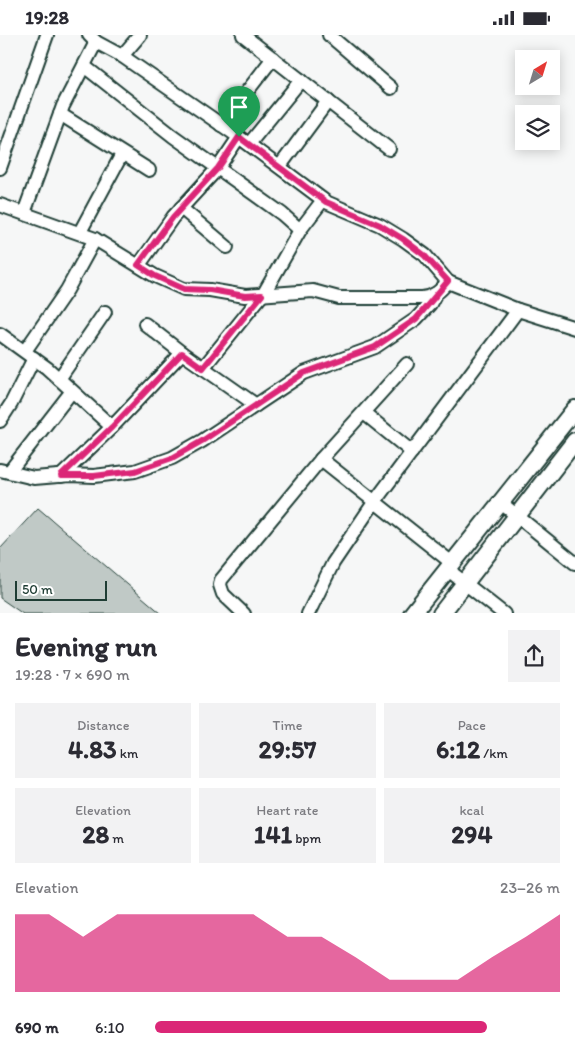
<!DOCTYPE html>
<html lang="en">
<head>
<meta charset="utf-8">
<style>
	body { margin:0; font-family:Itim,sans-serif; background:#f2f2f3; color:#2b2b33; height:100vh; display:flex; flex-direction:column; font-size:19px; white-space:nowrap }
	* { box-sizing:border-box; margin:0 }
	p { font-size:16px; color:#7c7c81 }
	.icon { flex:none; width:28px; height:28px; fill:none; stroke:currentColor; stroke-width:2; stroke-linecap:round; stroke-linejoin:round }
	.map { position:relative; height:578px; overflow:hidden }
	.panel { display:flex; flex-direction:column; background:#fff; flex:1 }
	.panel>* { flex:none }
	.needle { width:32px; rotate:38deg }
	.tools { position:absolute; left:515px; top:15px; display:grid; gap:10px }
	.tools a { display:grid; place-items:center; width:45px; height:45px; border-radius:0px; background:#fff; box-shadow:0 2px 12px #0003; font-size:25px }
	.scale { position:absolute; left:15px; bottom:12px; width:92px; box-sizing:border-box; padding-left:5px; border:2px solid #1f3d34; border-top:0; font-size:14px; line-height:18px; white-space:nowrap; color:#1f3d34; -webkit-text-stroke:4px #fff; paint-order:stroke }
	.pin { position:absolute; display:grid; place-items:center; width:42px; height:42px; color:#fff; margin:-51px -21px; border-radius:50% 50% 50% 0; rotate:-45deg; box-shadow:0 0 5px #0007 }
	.pin .icon { rotate:45deg }
	.round { display:grid; place-items:center; flex:none; width:52px; height:52px; border-radius:0px; background:#f2f2f3 }
	.overview { display:flex; align-items:center; justify-content:space-between; height:85px; padding:0 15px }
	h1 { font-size:28px; font-weight:800; line-height:38px }
	.metrics { display:grid; grid-template-columns:repeat(3,1fr); gap:8px; height:85px; padding:5px 15px }
	.metrics div { display:grid; align-content:center; border-radius:0px; background:#f2f2f3; text-align:center }
	.metrics b { font-size:25px; font-weight:800 }
	.metrics small { font-size:14px; font-weight:400 }
	.metrics p { font-size:14px }
	.chart { height:140px; padding:10px 15px }
	.chart p { display:flex; justify-content:space-between }
	.chart svg { width:100%; height:90px; margin-top:5px; fill:#db2777; opacity:.7 }
	ul { padding:0 15px; list-style:none; font-size:16px }
	li { display:grid; grid-template-columns:80px 60px 1fr; align-items:center; height:38px }
	li i { height:12px; border-radius:6px; background:#db2777 }
	.status { display:flex; justify-content:space-between; align-items:center; height:35px; padding:0 25px; background:#fff; direction:ltr }
	.status svg { height:14px; fill:currentColor }
	.map>svg:first-child { display:block }
</style>
</head>
<body>
<div class="status"><b>19:28</b><svg viewBox="0 0 49 12"><path d="M0 12V9h3v3zM5 12V6h3v6zM10 12V3h3v9zM15 12V0h3v12zM26 1h20v11H26zM47 4h2v5h-2z"/></svg></div>
<div class="map">
<svg width="575" height="579" viewBox="0 0 575 579">
	<rect width="100%" height="100%" fill="#f6f7f7"/>
	<filter id="ink" filterUnits="userSpaceOnUse"><feTurbulence type="fractalNoise" baseFrequency=".02" numOctaves="2"/><feDisplacementMap in="SourceGraphic" scale="10" xChannelSelector="R" yChannelSelector="G"/><feConvolveMatrix kernelMatrix="1 2 1 2 8 2 1 2 1" color-interpolation-filters="sRGB"/></filter>
	<g filter="url(#ink)">
		<polygon fill="#c0c9c6" stroke="#1f3d34" points="38,473 162,579 23,579 0,563 0,514"/>
		<g fill="none" stroke-linecap="round" stroke-linejoin="round">
			<g stroke="#1f3d34" stroke-width="16">
				<g id="minor">
					<polyline points="89,0 96,7 122,21 239,102 326,167 380,190 403,204 425,220 448,247"/>
					<polyline points="243,0 389,114"/>
					<polyline points="329,0 391,53"/>
					<polyline points="122,21 140,0"/>
					<polyline points="84,31 173,101 282,179 300,195"/>
					<polyline points="60,79 149,135"/>
					<polyline points="221,90 273,23"/>
					<polyline points="249,109 301,45"/>
					<polyline points="280,131 328,66"/>
					<polyline points="0,133 47,0"/>
					<path d="M0 170 95 204 155 241 184 254 210 255 245 261 313 256 339 263H422C434 262 440 256 448 247L518 275 575 293"/>
					<polyline points="181,173 227,212"/>
					<polyline points="24,178 63,71 96,7"/>
					<polyline points="80,197 122,119"/>
					<polyline points="139,230 173,182 218,133 239,102"/>
					<polyline points="263,260 300,195 323,165"/>
					<polyline points="145,289 182,318 256,370"/>
					<polyline points="0,299 47,333 112,392"/>
					<polyline points="25,316 67,255 95,204"/>
					<polyline points="203,333 262,260"/>
					<polyline points="59,344 105,277"/>
					<polyline points="364,378 412,417"/>
					<polyline points="0,386 11,369 34,323"/>
					<polyline points="321,424 452,528"/>
					<polyline points="0,435 34,443 70,440 94,441 135,436 172,423 202,406 304,338 375,312 416,284 430,269 435,259"/>
					<polyline points="9,437 72,356"/>
					<polyline points="61,441 112,392 182,318"/>
					<polyline points="500,467 575,528"/>
					<polyline points="447,534 504,579"/>
					<polyline points="244,579 223,559 220,550 221,545 321,424 407,329"/>
					<polyline points="308,579 333,528 375,466 518,275"/>
				</g>
			</g>
			<g stroke="#1f3d34" stroke-width="20">
				<g id="tertiary">
					<polyline points="412,579 575,374"/>
					<polyline points="441,579 575,406"/>
				</g>
			</g>
			<use href="#minor" stroke="#fff" stroke-width="12"/>
			<use href="#tertiary" stroke="#fff" stroke-width="16"/>
		</g>
	</g>
	<g fill="none" stroke-linecap="round" stroke-linejoin="round" filter="url(#ink)">
		<g stroke="#fff" stroke-width="10">
			<polygon id="route" points="239,102 326,167 380,190 403,204 424,220 448,246 416,284 375,312 304,338 202,406 172,423 135,436 94,441 61,441 112,392 182,318 203,333 262,260 245,261 210,255 184,254 155,241 138,230 173,182 218,133"/>
		</g>
		<use href="#route" stroke="#db2777" stroke-width="6"/>
	</g>
</svg>
<div class="tools">
<a><svg class="needle" viewBox="-14 -14 28 28"><path d="M0-13l5 13h-10z" fill="#e53935"/><path d="M0 13l5-13h-10z" fill="#7c7c81"/></svg></a>
<a><svg class="icon" aria-label="layers" viewBox="0 0 24 24"><path d="M12 4l9 5-9 5-9-5zM3 14l9 5 9-5"/></svg></a>
</div>
<div class="scale">50 m</div>
<div class="pin" style="left:239px;top:102px;background:#1e9e55"><svg class="icon" aria-label="arrive" viewBox="0 0 24 24"><path d="M6 21V4h12l-3 4 3 4H6"/></svg></div>
</div>
<section class="panel">
<div class="overview"><div><h1>Evening run</h1><p>19:28 · 7 × 690 m</p></div><a class="round"><svg class="icon" aria-label="share" viewBox="0 0 24 24"><path d="M12 15V3M7 8l5-5 5 5M5 13v7h14v-7"/></svg></a></div>
<div class="metrics">
<div><p>Distance</p><b>4.83<small> km</small></b></div>
<div><p>Time</p><b>29:57</b></div>
<div><p>Pace</p><b>6:12<small> /km</small></b></div>
</div>
<div class="metrics">
<div><p>Elevation</p><b>28<small> m</small></b></div>
<div><p>Heart rate</p><b>141<small> bpm</small></b></div>
<div><p>kcal</p><b>294</b></div>
</div>
<div class="chart"><p><span>Elevation</span>23–26 m</p>
<svg viewBox="0 0 160 44" preserveAspectRatio="none"><path d="M0 44V6L10 6L20 17L30 6L40 6L50 6L60 6L70 6L80 17L90 17L100 27L110 38L120 38L130 38L140 27L150 17L160 6V44z"/></svg>
</div>
<ul>
<li><b>690 m</b>6:10<i style="width:82%"></i></li>
</ul>
</section>
</body>
</html>
